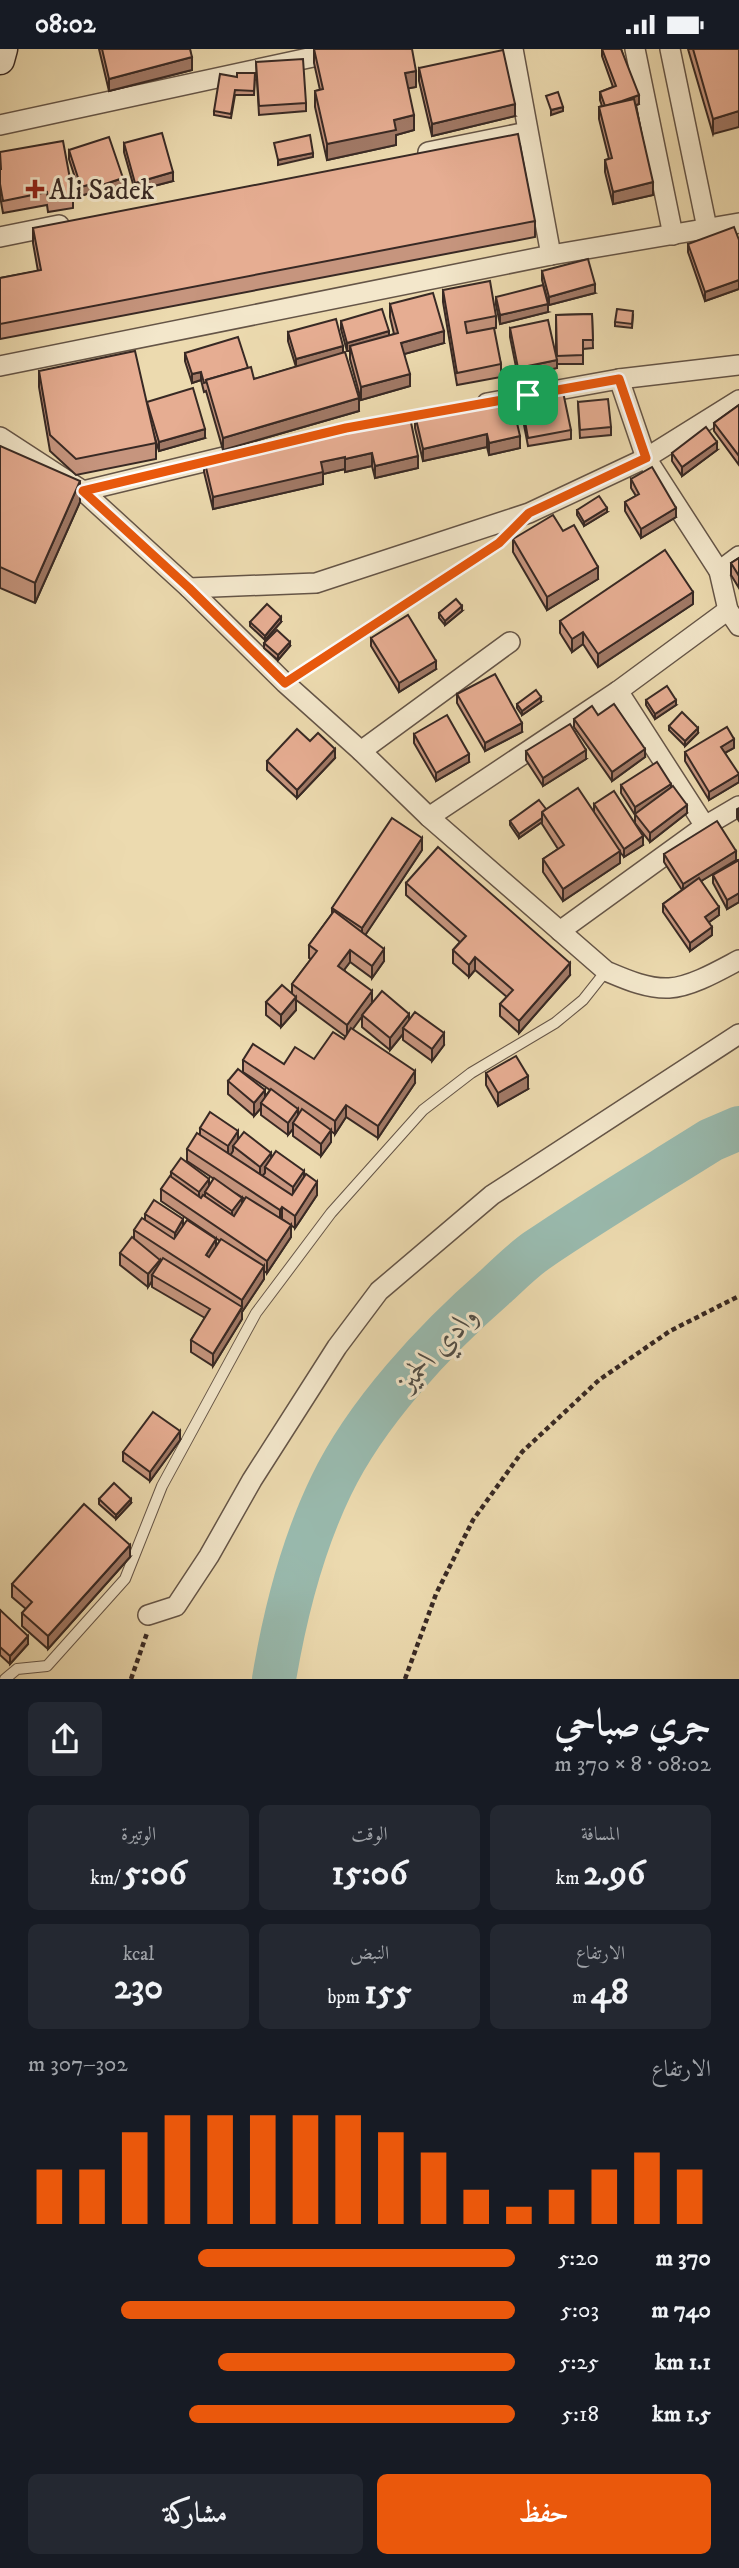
<!DOCTYPE html>
<html lang="ar">
<head>
<meta charset="utf-8">
<style>
	body { margin:0; font-family:"IM FELL DW Pica",Amiri,serif; background:#242831; color:#f1f3f6; direction:rtl; height:100vh; display:flex; flex-direction:column; font-size:26px; white-space:nowrap }
	* { box-sizing:border-box; margin:0 }
	p { font-size:23px; color:#9ea1a6 }
	.icon { flex:none; width:38px; height:38px; fill:none; stroke:currentColor; stroke-width:2; stroke-linecap:round; stroke-linejoin:round }
	.map { position:relative; height:1630px; overflow:hidden; direction:ltr }
	.details { display:flex; flex-direction:column; background:#171b24; flex:1 }
	.details>* { flex:none }
	.pin { position:absolute; display:grid; place-items:center; width:60px; height:60px; color:#fff; margin:-30px; border-radius:14px; box-shadow:0 4px 10px #0006 }
	.round { display:grid; place-items:center; flex:none; width:74px; height:74px; border-radius:10px; background:#242831 }
	.headline { display:flex; align-items:center; justify-content:space-between; height:119px; padding:0 28px }
	h1 { font-size:38px; font-weight:800; line-height:52px }
	.figures { display:grid; grid-template-columns:repeat(3,1fr); gap:10px; height:119px; padding:7px 28px }
	.figures div { display:grid; align-content:center; border-radius:10px; background:#242831; text-align:center }
	.figures b { font-size:35px; font-weight:800 }
	.figures small { font-size:19px; font-weight:400 }
	.figures p { font-size:19px }
	.chart { height:196px; padding:14px 28px }
	.chart p { display:flex; justify-content:space-between }
	.chart svg { width:100%; height:126px; margin-top:7px; stroke:#ea580c; stroke-width:6 }
	.action { display:flex; gap:14px; margin-top:auto; padding:14px 28px }
	.action a { flex:1; height:80px; border-radius:10px; background:#ea580c; color:#fff; font-size:28px; font-weight:800; line-height:80px; text-align:center }
	.action a+a { background:#242831; color:#f1f3f6 }
	ul { padding:0 28px; list-style:none; font-size:23px }
	li { display:grid; grid-template-columns:112px 84px 1fr; align-items:center; height:52px }
	li i { height:18px; border-radius:9px; background:#ea580c }
	.status { display:flex; justify-content:space-between; align-items:center; height:49px; padding:0 35px; background:#171b24; direction:ltr }
	.status svg { height:19px; fill:currentColor }
	.map>svg:first-child { display:block }
</style>
</head>
<body>
<div class="status"><b>08:02</b><svg viewBox="0 0 49 12"><path d="M0 12V9h3v3zM5 12V6h3v6zM10 12V3h3v9zM15 12V0h3v12zM26 1h20v11H26zM47 4h2v5h-2z"/></svg></div>
<div class="map">
<svg width="739" height="1630" viewBox="0 0 739 1630">
	<rect width="100%" height="100%" fill="#ecdaaf"/>
	<filter id="stains"><feTurbulence type="fractalNoise" baseFrequency=".00286" numOctaves="4"/><feColorMatrix values="0 0 0 0 .2 0 0 0 0 .09 0 0 0 0 .02 0 0 0 .5 -.17"/></filter>
	<radialGradient id="worn" r=".72"><stop offset=".6" stop-color="#630" stop-opacity="0"/><stop offset="1" stop-color="#630" stop-opacity=".3"/></radialGradient>
	<g fill="none" stroke-linecap="round" stroke-linejoin="round">
		<path stroke="#99baae" stroke-width="44" d="M274 1630C285 1564 302 1497 331 1437 366 1364 435 1290 496 1237 509 1225 522 1212 536 1202 593 1163 652 1128 711 1091L739 1079"/>
		<g stroke="#655547" stroke-width="12">
			<g id="lane">
				<polyline points="285,634 499,494 523,470"/>
				<polyline points="5,1630 17,1620 47,1617 125,1530 162,1437 256,1264 331,1164 423,1061 471,1024 555,974 583,951 606,922"/>
			</g>
		</g>
		<g stroke="#655547" stroke-width="22">
			<g id="street">
				<polyline points="513,0 551,206"/>
				<polyline points="635,0 673,186"/>
				<polyline points="670,0 707,179"/>
				<polyline points="0,76 350,0"/>
				<polyline points="428,103 527,83"/>
				<polyline points="0,188 59,176"/>
				<polyline points="0,317 551,206 739,174"/>
				<polyline points="619,330 646,409 719,522 728,561 739,577"/>
				<polyline points="487,354 619,330 739,316"/>
				<path d="M0 388 83 442 189 539 285 634 361 702 429 768 606 922C625 930 647 940 669 939 691 938 720 921 739 911"/>
				<polyline points="83,442 228,407"/>
				<polyline points="719,522 739,507"/>
				<polyline points="189,539 316,534 529,464 646,409 739,351"/>
				<polyline points="618,642 705,777"/>
				<polyline points="361,702 510,593"/>
				<polyline points="429,768 618,642 728,561"/>
				<polyline points="560,882 705,777 739,757"/>
				<polyline points="148,1566 176,1557 209,1507 252,1431 337,1298 379,1242 492,1146 739,985"/>
			</g>
		</g>
		<g stroke="#382924" stroke-width="31">
			<polyline id="secondary" points="0,11 3,0"/>
		</g>
		<g stroke="#382924" stroke-width="4.5" stroke-dasharray="5 3.5" stroke-linecap="butt">
			<polyline points="131,1630 147,1584"/>
			<polyline points="405,1630 436,1545 473,1471 522,1403 599,1331 670,1282 739,1247"/>
		</g>
		<use href="#lane" stroke="#f3e7cb" stroke-width="10"/>
		<use href="#street" stroke="#f3e7cb" stroke-width="19"/>
		<use href="#secondary" stroke="#f3e7cb" stroke-width="28"/>
	</g>
	<g fill="#c6957e" stroke="#382924" stroke-width="2" fill-rule="evenodd">
		<polygon points="99,0 190,0 192,21 109,42"/>
		<polygon points="314,0 416,38 408,39 414,81 396,86 396,96 327,111 315,58 315,42 320,41 314,14"/>
		<polygon points="602,0 621,0 639,55 636,56 653,146 613,155 605,123 605,111 609,110 599,70 599,58 602,57 600,51 600,43 613,38 602,7"/>
		<polygon points="688,0 739,0 713,85"/>
		<polygon points="256,13 306,54 306,62 259,66"/>
		<polygon points="419,19 515,67 432,87 419,32"/>
		<polygon points="255,24 254,46 235,46 231,69 214,66 214,62 237,28"/>
		<polygon points="124,94 173,132 135,142 124,103"/>
		<polygon points="69,101 123,137 99,145 98,141 81,147 69,110"/>
		<polygon points="0,103 73,146 73,159 48,163 47,156 3,164 0,147"/>
		<polygon points="535,172 535,188 0,290 0,229 38,222 33,194 33,179"/>
		<polygon points="739,191 739,240 705,252 688,203 688,195"/>
		<polygon points="542,222 595,244 549,256 542,231"/>
		<polygon points="443,241 496,267 496,279 491,280 501,315 501,328 457,336 443,253"/>
		<polygon points="496,248 548,263 500,275 496,256"/>
		<polygon points="390,255 444,294 404,305 410,337 361,351 350,310 350,302 347,302 341,280 341,272 389,287 394,285 390,268"/>
		<polygon points="592,265 593,299 583,300 583,315 557,315 557,319 518,328 510,288 510,279 556,308 556,266"/>
		<polygon points="633,266 632,279 615,277 615,273"/>
		<polygon points="288,283 343,304 359,362 223,401 206,342 204,343 201,331 192,334 185,312 185,304 248,319 254,330 296,318 288,292"/>
		<polygon points="39,322 147,354 205,389 159,402 153,383 156,394 156,410 76,426 50,402 39,338"/>
		<polygon points="510,344 520,399 489,406 487,398 423,412 415,379 415,366"/>
		<polygon points="521,351 571,381 571,390 528,397 521,360"/>
		<polygon points="578,353 611,378 611,386 580,389"/>
		<polygon points="739,356 739,416 714,382 714,374"/>
		<polygon points="409,364 418,419 375,429 372,417 345,423 345,420 323,425 323,435 213,460 204,423 204,410"/>
		<polygon points="0,397 80,453 35,554 0,539"/>
		<polygon points="717,401 682,427 672,412 672,404"/>
		<polygon points="631,430 676,468 641,489 625,462 625,453 636,447 631,439"/>
		<polygon points="577,461 607,463 584,477 577,466"/>
		<polygon points="563,482 598,530 547,561 513,503 513,490"/>
		<polygon points="739,509 739,539 731,526 731,514"/>
		<polygon points="693,555 598,618 583,595 572,603 560,584 560,572"/>
		<polygon points="462,562 445,576 439,569 439,564"/>
		<polygon points="250,573 281,573 265,591 250,577"/>
		<polygon points="371,589 436,620 399,643 371,597"/>
		<polygon points="264,594 290,597 278,611 264,599"/>
		<polygon points="457,645 522,683 485,702 457,654"/>
		<polygon points="646,651 676,656 655,670 646,656"/>
		<polygon points="541,653 522,666 517,659 517,655"/>
		<polygon points="598,666 645,708 612,732 574,678 574,670"/>
		<polygon points="669,677 698,684 685,697 669,681"/>
		<polygon points="414,685 469,713 436,732 414,694"/>
		<polygon points="310,692 335,709 297,749 267,721 267,712"/>
		<polygon points="734,699 725,704 739,733 709,751 685,712 685,703"/>
		<polygon points="526,702 586,710 543,737 526,711"/>
		<polygon points="621,736 687,764 650,793 635,774 635,766 621,744"/>
		<polygon points="594,755 643,796 624,808 620,803 620,814 563,852 543,823 543,810 558,800 542,775 542,773 519,789 510,776 510,772 546,760 594,763"/>
		<polygon points="739,759 739,772 737,769 737,760"/>
		<polygon points="422,801 365,886 384,912 372,929 350,913 344,921 372,954 409,971 444,996 432,1012 403,991 403,985 390,1001 362,978 362,967 352,980 415,1034 378,1089 346,1068 335,1085 331,1082 331,1093 321,1107 293,1087 293,1080 288,1086 261,1066 261,1059 254,1067 228,1045 228,1032 265,1048 270,1041 243,1023 243,1011 284,1015 314,1010 344,990 346,988 296,951 296,961 281,978 266,966 266,953 292,944 292,935 311,910 309,909 309,896 332,865 332,859"/>
		<polygon points="664,805 736,811 701,832 719,866 709,873 712,886 690,902 663,863 663,855 682,841 664,813"/>
		<polygon points="739,811 739,853 727,860 713,834 713,826"/>
		<polygon points="406,834 570,926 519,984 500,967 500,955 507,948 475,921 469,928 453,914 453,901 460,893 406,846"/>
		<polygon points="486,1024 528,1040 498,1057 486,1036"/>
		<path d="M200 1079 238 1090 304 1127 317 1146 295 1179 282 1170 291 1188 267 1224 264 1222V1230L242 1263V1270L213 1317 191 1303V1291L205 1269 152 1238V1232L148 1238 120 1216V1204L134 1190V1181L145 1171V1165L183 1177 216 1197 220 1192 161 1152V1140L171 1128V1123L209 1137 214 1130 187 1112V1100L200 1086ZM235 1144 245 1150 242 1154Z"/>
		<polygon points="180,1391 150,1432 123,1412 123,1403"/>
		<polygon points="99,1450 131,1454 116,1470 99,1455"/>
		<polygon points="130,1508 48,1600 22,1577 22,1564 26,1560 12,1548 12,1535"/>
		<polygon points="0,1561 28,1595 10,1615 0,1606"/>
	</g>
	<g fill="#a17966" stroke="#382924" stroke-width="2">
		<polygon points="192,8 192,21 109,42 109,30"/>
		<polygon points="416,22 416,38 405,40 405,24"/>
		<polygon points="639,46 639,55 606,67 606,59"/>
		<polygon points="515,55 515,67 432,87 432,75"/>
		<polygon points="563,58 563,62 551,66 551,61"/>
		<polygon points="739,62 739,78 713,85 713,70"/>
		<polygon points="414,66 414,81 396,86 396,96 327,111 327,95 394,71"/>
		<polygon points="313,104 313,108 278,116 278,111"/>
		<polygon points="173,123 173,132 135,142 135,134"/>
		<polygon points="123,129 123,137 99,145 99,137"/>
		<polygon points="98,133 98,141 81,147 81,138"/>
		<polygon points="653,133 653,146 613,155 613,143"/>
		<polygon points="739,231 739,240 705,252 705,243"/>
		<polygon points="595,235 595,244 549,256 549,248"/>
		<polygon points="548,255 548,263 500,275 500,266"/>
		<polygon points="389,282 389,291 350,297 350,302 347,302 347,294"/>
		<polygon points="444,282 444,294 401,306 401,294"/>
		<polygon points="343,297 343,305 296,319 296,310"/>
		<polygon points="557,311 557,319 518,328 518,319"/>
		<polygon points="201,323 201,331 192,334 192,325"/>
		<polygon points="410,325 410,337 361,351 361,338"/>
		<polygon points="359,349 359,362 223,401 223,389"/>
		<polygon points="205,380 205,389 159,402 159,393"/>
		<polygon points="487,385 487,398 423,412 423,400"/>
		<polygon points="520,387 520,399 489,406 489,394"/>
		<polygon points="717,393 717,401 682,427 682,418"/>
		<polygon points="372,404 372,417 345,423 345,410"/>
		<polygon points="418,407 418,419 375,429 375,417"/>
		<polygon points="345,408 345,420 323,425 323,435 213,460 213,448 321,413"/>
		<polygon points="80,432 80,453 35,554 35,534"/>
		<polygon points="607,459 607,463 584,477 584,473"/>
		<polygon points="676,459 676,468 641,489 641,480"/>
		<polygon points="598,518 598,530 547,561 547,548"/>
		<polygon points="693,543 693,555 598,618 598,605"/>
		<polygon points="462,557 462,562 445,576 445,572"/>
		<polygon points="281,568 281,573 265,591 265,587"/>
		<polygon points="583,583 583,595 572,603 572,590"/>
		<polygon points="290,593 290,597 278,611 278,606"/>
		<polygon points="436,612 436,620 399,643 399,634"/>
		<polygon points="541,648 541,653 522,666 522,662"/>
		<polygon points="676,651 676,656 655,670 655,665"/>
		<polygon points="522,674 522,683 485,702 485,694"/>
		<polygon points="698,679 698,684 685,697 685,692"/>
		<polygon points="734,690 734,699 721,706 721,698"/>
		<polygon points="335,700 335,709 297,749 297,741"/>
		<polygon points="645,700 645,708 612,732 612,723"/>
		<polygon points="586,701 586,710 543,737 543,729"/>
		<polygon points="469,705 469,713 436,732 436,724"/>
		<polygon points="739,725 739,733 709,751 709,743"/>
		<polygon points="671,735 671,744 635,766 635,758"/>
		<polygon points="687,756 687,764 650,793 650,784"/>
		<polygon points="542,769 542,773 519,789 519,785"/>
		<polygon points="643,787 643,796 624,808 624,800"/>
		<polygon points="422,789 422,801 362,891 362,879"/>
		<polygon points="620,802 620,814 563,852 563,840"/>
		<polygon points="736,802 736,811 683,843 683,835"/>
		<polygon points="739,844 739,853 727,860 727,851"/>
		<polygon points="719,858 719,866 705,876 705,868"/>
		<polygon points="712,878 712,886 690,902 690,894"/>
		<polygon points="384,900 384,912 372,929 372,917"/>
		<polygon points="350,901 350,913 338,929 338,917"/>
		<polygon points="475,908 475,921 469,928 469,916"/>
		<polygon points="570,914 570,926 519,984 519,972"/>
		<polygon points="372,942 372,954 347,988 347,976"/>
		<polygon points="296,948 296,961 281,978 281,966"/>
		<polygon points="409,965 409,978 403,979 403,985 390,1001 390,989"/>
		<polygon points="444,984 444,996 432,1012 432,1000"/>
		<polygon points="415,1022 415,1034 378,1089 378,1077"/>
		<polygon points="528,1027 528,1040 498,1057 498,1044"/>
		<polygon points="265,1041 265,1053 261,1054 261,1059 254,1067 254,1054"/>
		<polygon points="346,1056 346,1068 335,1085 335,1072"/>
		<polygon points="298,1060 298,1072 293,1074 293,1080 288,1086 288,1074"/>
		<polygon points="331,1081 331,1093 321,1107 321,1095"/>
		<polygon points="238,1082 238,1094 233,1097 233,1102 228,1110 228,1097"/>
		<polygon points="271,1104 271,1116 265,1118 265,1124 260,1130 260,1118"/>
		<polygon points="304,1122 304,1134 293,1150 293,1138"/>
		<polygon points="209,1130 209,1142 205,1143 205,1148 199,1155 199,1143"/>
		<polygon points="317,1133 317,1146 295,1179 295,1167"/>
		<polygon points="242,1149 242,1161 232,1175 232,1162"/>
		<polygon points="282,1158 282,1170 280,1173 280,1161"/>
		<polygon points="183,1170 183,1182 175,1196 175,1184"/>
		<polygon points="291,1176 291,1188 267,1224 267,1212"/>
		<polygon points="216,1190 216,1202 206,1218 206,1206"/>
		<polygon points="160,1211 160,1223 152,1226 152,1232 148,1238 148,1225"/>
		<polygon points="264,1217 264,1230 242,1263 242,1270 213,1317 213,1305 242,1259 242,1251"/>
		<polygon points="180,1382 180,1391 150,1432 150,1423"/>
		<polygon points="131,1450 131,1454 116,1470 116,1466"/>
		<polygon points="130,1496 130,1508 48,1600 48,1587"/>
		<polygon points="28,1587 28,1595 10,1615 10,1607"/>
	</g>
	<g fill="#e6ad92" stroke="#382924" stroke-width="2">
		<polygon points="102,0 190,0 192,8 109,30"/>
		<polygon points="314,0 412,0 416,22 405,24 414,66 394,71 396,81 327,95 315,42 323,40"/>
		<polygon points="602,0 621,0 639,46 622,52 605,57 600,43 616,37"/>
		<polygon points="693,0 739,0 739,62 713,70"/>
		<polygon points="503,1 515,55 432,75 419,19"/>
		<polygon points="303,10 306,54 259,57 256,13"/>
		<polygon points="237,24 255,24 254,42 235,41 231,65 214,62 220,25 237,28"/>
		<polygon points="558,43 563,58 551,61 546,47"/>
		<polygon points="634,50 653,133 613,143 605,111 612,109 599,58"/>
		<polygon points="162,84 173,123 135,134 124,94"/>
		<polygon points="518,85 535,172 0,275 0,229 41,221 33,179"/>
		<polygon points="310,86 313,104 278,111 274,94"/>
		<polygon points="109,88 123,129 99,137 98,133 81,138 69,101"/>
		<polygon points="63,92 73,146 48,151 47,143 3,152 0,135 0,120 1,120 0,103"/>
		<polygon points="734,178 739,191 739,231 705,243 688,195"/>
		<polygon points="588,210 595,235 549,248 542,222"/>
		<polygon points="490,232 496,267 465,273 467,284 494,279 501,315 457,324 443,241"/>
		<polygon points="543,236 548,255 500,266 496,248"/>
		<polygon points="433,244 444,282 401,294 410,325 361,338 350,297 398,284 390,255"/>
		<polygon points="382,260 389,282 347,294 341,272"/>
		<polygon points="617,260 633,262 632,275 615,273"/>
		<polygon points="592,265 593,291 583,291 583,306 557,307 556,266"/>
		<polygon points="336,270 343,297 296,310 288,283"/>
		<polygon points="548,271 557,311 518,319 510,279"/>
		<polygon points="238,288 248,319 206,331 207,333 204,334 201,323 192,325 185,304"/>
		<polygon points="135,302 156,394 76,410 50,386 39,322"/>
		<polygon points="345,303 359,349 223,389 206,331 251,318 254,330"/>
		<polygon points="193,339 205,380 159,393 147,353"/>
		<polygon points="563,343 571,381 528,389 521,351"/>
		<polygon points="510,344 520,387 489,394 487,385 423,400 415,366"/>
		<polygon points="608,350 611,378 580,381 578,353"/>
		<polygon points="739,356 739,407 714,374"/>
		<polygon points="409,364 418,407 375,417 372,404 345,410 345,408 321,413 323,423 213,448 204,410"/>
		<polygon points="706,378 717,393 682,418 672,404"/>
		<polygon points="0,397 80,432 35,534 0,518"/>
		<polygon points="652,418 676,459 641,480 625,453 639,445 631,430"/>
		<polygon points="599,447 607,459 584,473 577,461"/>
		<polygon points="553,466 563,482 574,476 598,518 547,548 513,490"/>
		<polygon points="665,501 693,543 598,605 583,583 572,590 560,572"/>
		<polygon points="739,509 739,527 731,514"/>
		<polygon points="456,550 462,557 445,572 439,564"/>
		<polygon points="267,555 281,568 265,587 250,573"/>
		<polygon points="408,566 436,612 399,634 371,589"/>
		<polygon points="277,581 290,593 278,606 264,594"/>
		<polygon points="495,625 522,674 485,694 457,645"/>
		<polygon points="667,637 676,651 655,665 646,651"/>
		<polygon points="536,641 541,648 522,662 517,655"/>
		<polygon points="614,655 645,700 612,723 574,670 592,657 598,666"/>
		<polygon points="682,663 698,679 685,692 669,677"/>
		<polygon points="447,666 469,705 436,724 414,685"/>
		<polygon points="570,675 586,701 543,729 526,702"/>
		<polygon points="727,678 734,690 721,698 739,725 709,743 685,703"/>
		<polygon points="297,680 310,692 318,684 335,700 297,741 267,712"/>
		<polygon points="657,713 671,735 635,758 621,736"/>
		<polygon points="673,737 687,756 650,784 635,765"/>
		<polygon points="578,739 620,802 563,840 543,810 564,796 542,763"/>
		<polygon points="614,742 643,787 624,800 594,755"/>
		<polygon points="539,751 546,760 542,763 542,769 519,785 510,772"/>
		<polygon points="392,769 422,789 362,879 332,859"/>
		<polygon points="717,772 736,802 683,835 664,805"/>
		<polygon points="438,798 570,914 519,972 500,955 513,941 475,908 469,916 453,901 466,887 406,834"/>
		<polygon points="739,811 739,844 727,851 713,826"/>
		<polygon points="699,829 719,858 705,868 712,878 690,894 663,855"/>
		<polygon points="334,862 384,900 372,917 350,901 338,917 372,942 347,976 292,935 317,902 309,896"/>
		<polygon points="282,936 296,948 281,966 266,953"/>
		<polygon points="382,942 409,965 390,989 362,966"/>
		<polygon points="415,963 444,984 432,1000 403,979"/>
		<polygon points="351,979 415,1022 378,1077 346,1056 335,1072 243,1011 253,995 284,1015 295,998 314,1010 333,983 344,990"/>
		<polygon points="516,1007 528,1027 498,1044 486,1024"/>
		<polygon points="238,1020 265,1041 254,1054 228,1032"/>
		<polygon points="271,1040 298,1060 288,1074 261,1054"/>
		<polygon points="302,1060 331,1081 321,1095 293,1074"/>
		<polygon points="210,1063 238,1082 228,1097 200,1079"/>
		<polygon points="244,1083 271,1104 260,1118 233,1097"/>
		<polygon points="197,1084 292,1146 306,1125 317,1133 295,1167 282,1158 280,1161 187,1100"/>
		<polygon points="276,1102 304,1122 293,1138 265,1118"/>
		<polygon points="181,1109 209,1130 199,1143 171,1123"/>
		<polygon points="170,1127 201,1149 203,1146 234,1167 246,1148 291,1176 267,1212 161,1140"/>
		<polygon points="214,1129 242,1149 232,1162 205,1143"/>
		<polygon points="154,1151 183,1170 175,1184 145,1165"/>
		<polygon points="142,1169 174,1190 187,1171 216,1190 206,1206 209,1208 221,1190 264,1217 242,1251 134,1181"/>
		<polygon points="132,1188 160,1211 148,1225 120,1204"/>
		<polygon points="163,1209 242,1258 213,1305 191,1291 210,1260 152,1226"/>
		<polygon points="153,1363 180,1382 150,1423 123,1403"/>
		<polygon points="114,1434 131,1450 116,1466 99,1450"/>
		<polygon points="84,1455 130,1496 48,1587 22,1564 32,1553 12,1535"/>
		<polygon points="0,1561 28,1587 10,1607 0,1598"/>
	</g>
	<g fill="none" stroke-linecap="round" stroke-linejoin="round">
		<g stroke="#fff" stroke-width="14">
			<polygon id="route" points="619,330 646,409 529,464 499,494 285,634 189,539 83,442 346,379"/>
		</g>
		<use href="#route" stroke="#ea580c" stroke-width="9"/>
	</g>
	<path fill="#8f2418" stroke="#f3e7cb" stroke-width="2.5" d="M31.5 129.5h7v7h7v7h-7v7h-7v-7h-7v-7h7z"/>
	<g text-anchor="middle" stroke-width="6" stroke-linejoin="round" paint-order="stroke">
		<g font-size="28" fill="#382924" stroke="#f3e7cb" text-anchor="start">
			<text x="49" y="150">Ali Sadek</text>
		</g>
		<g font-size="30" font-style="italic" fill="#504d46" stroke="#f3e7cb">
			<text transform="translate(437 1299) rotate(-47)" y="10">وادي الحميز</text>
		</g>
	</g>
	<rect width="100%" height="100%" filter="url(#stains)"/>
	<rect width="100%" height="100%" fill="url(#worn)"/>
</svg>
<div class="pin" style="left:528px;top:346px;background:#1e9e55"><svg class="icon" aria-label="arrive" viewBox="0 0 24 24"><path d="M6 21V4h12l-3 4 3 4H6"/></svg></div>
</div>
<section class="details">
<div class="headline"><div><h1>جري صباحي</h1><p>08:02 · 8 × 370 m</p></div><a class="round"><svg class="icon" aria-label="share" viewBox="0 0 24 24"><path d="M12 15V3M7 8l5-5 5 5M5 13v7h14v-7"/></svg></a></div>
<div class="figures">
<div><p>المسافة</p><b>2.96<small> km</small></b></div>
<div><p>الوقت</p><b>15:06</b></div>
<div><p>الوتيرة</p><b>5:06<small> /km</small></b></div>
</div>
<div class="figures">
<div><p>الارتفاع</p><b>48<small> m</small></b></div>
<div><p>النبض</p><b>155<small> bpm</small></b></div>
<div><p>kcal</p><b>230</b></div>
</div>
<div class="chart"><p><span>الارتفاع</span>302–307 m</p>
<svg viewBox="0 0 160 44" preserveAspectRatio="none"><path d="M5 44V25M15 44V25M25 44V12M35 44V6M45 44V6M55 44V6M65 44V6M75 44V6M85 44V12M95 44V19M105 44V32M115 44V38M125 44V32M135 44V25M145 44V19M155 44V25"/></svg>
</div>
<ul>
<li><b>370 m</b>5:20<i style="width:65%"></i></li>
<li><b>740 m</b>5:03<i style="width:81%"></i></li>
<li><b>1.1 km</b>5:25<i style="width:61%"></i></li>
<li><b>1.5 km</b>5:18<i style="width:67%"></i></li>
</ul>
<div class="action"><a>حفظ</a><a>مشاركة</a></div>
</section>
</body>
</html>
